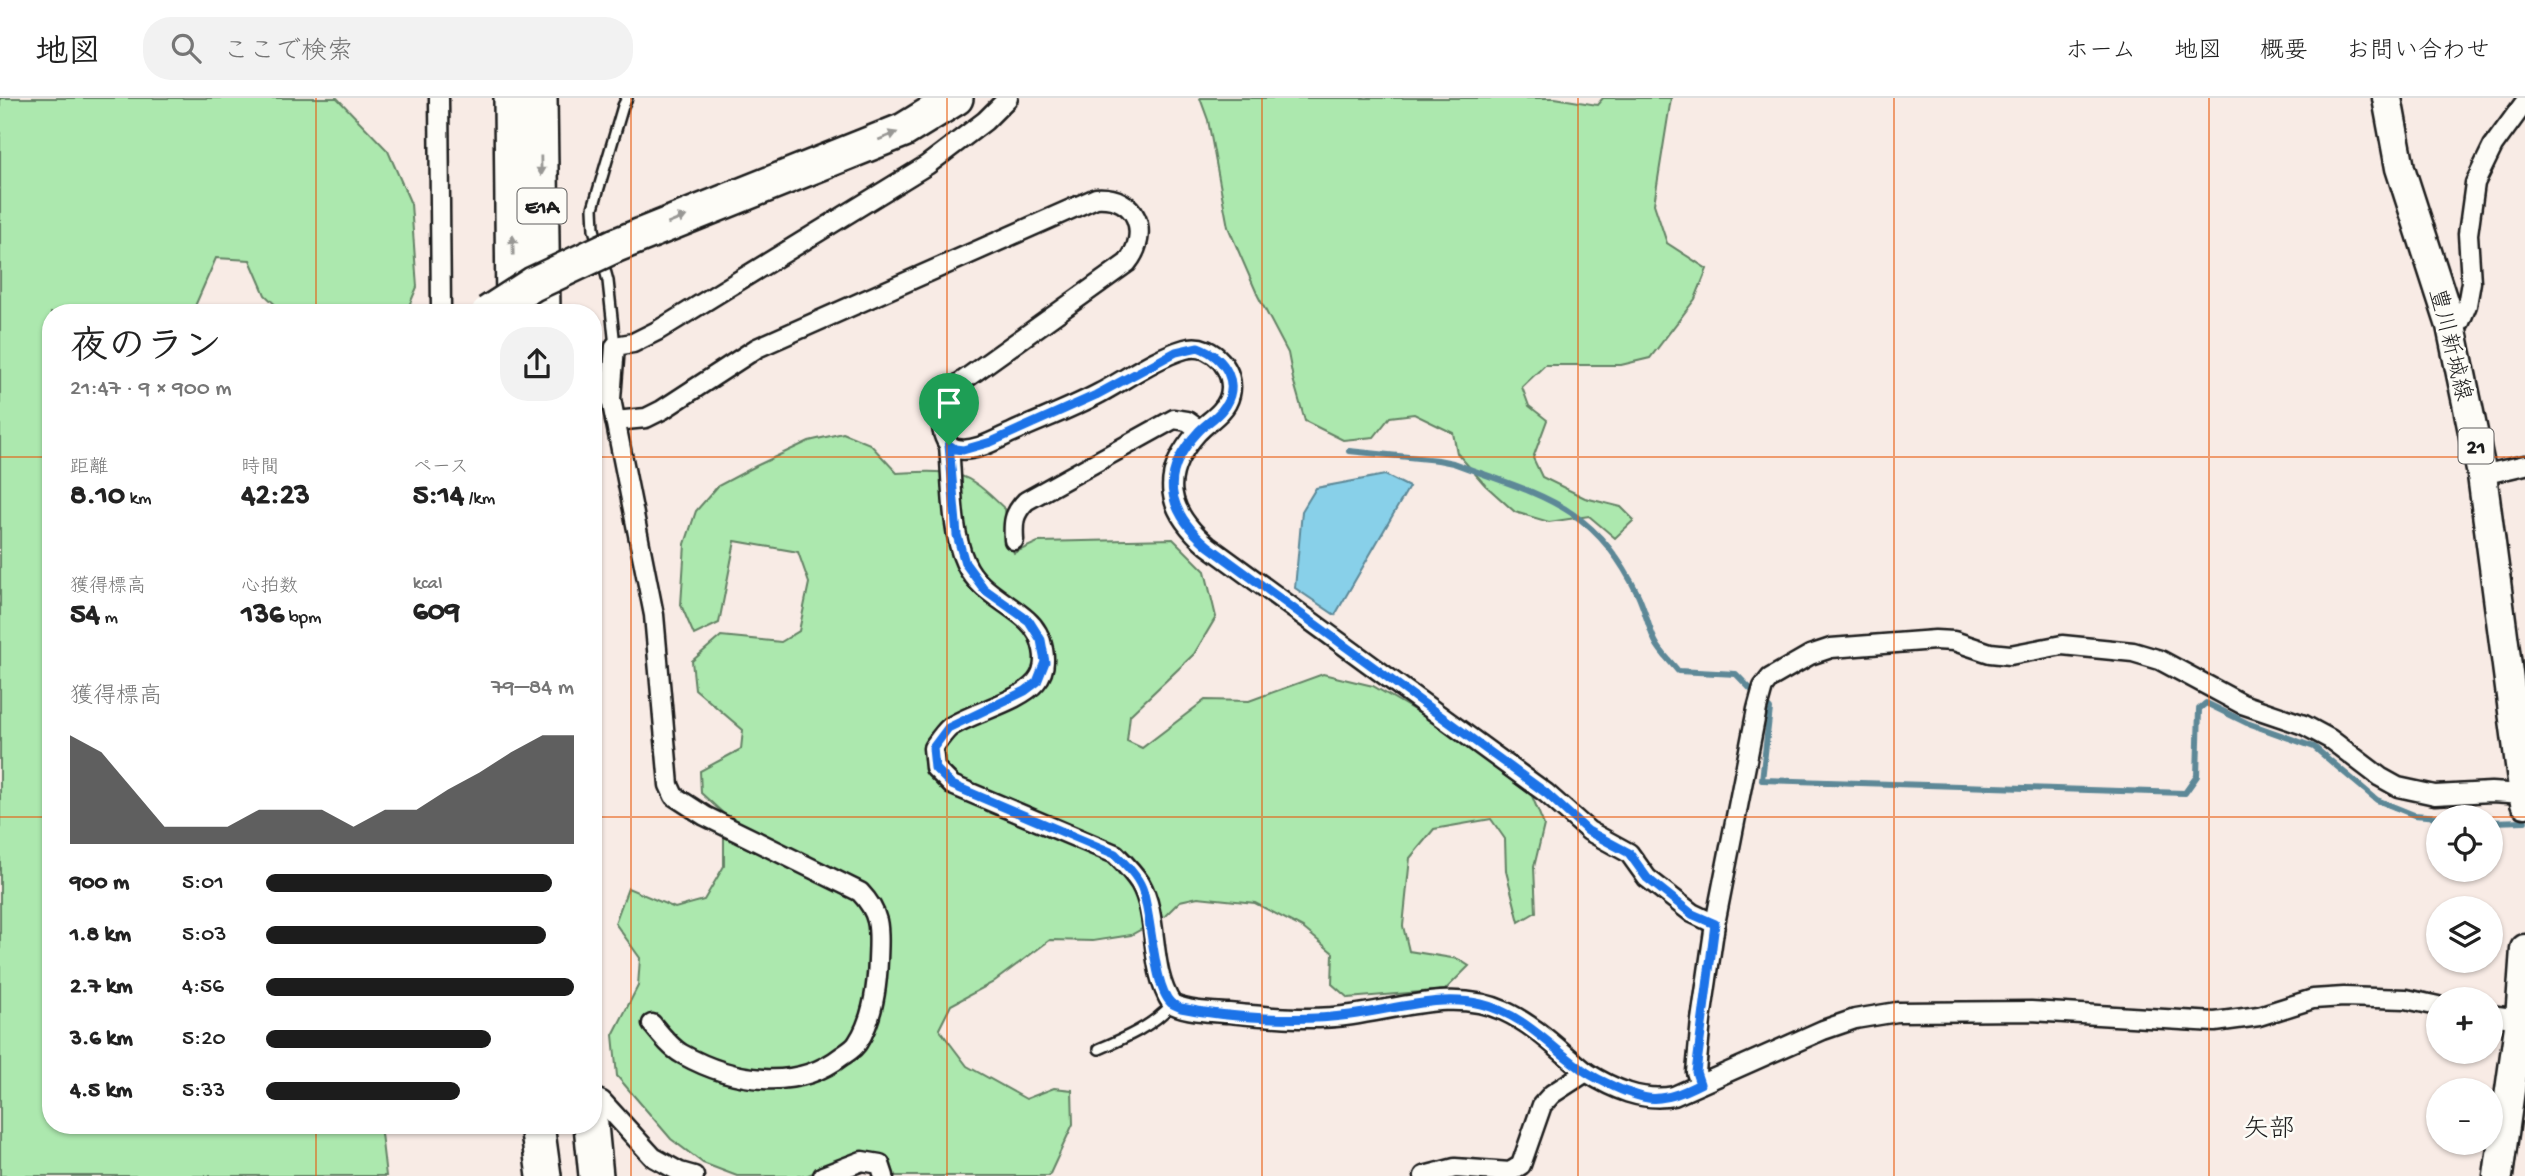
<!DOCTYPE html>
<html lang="ja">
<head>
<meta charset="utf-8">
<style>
	body { margin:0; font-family:"Gochi Hand","Klee One",sans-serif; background:#f2f2f2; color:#222; height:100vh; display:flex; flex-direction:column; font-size:26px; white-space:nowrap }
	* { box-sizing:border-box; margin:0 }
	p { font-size:23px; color:#767676 }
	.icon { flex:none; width:38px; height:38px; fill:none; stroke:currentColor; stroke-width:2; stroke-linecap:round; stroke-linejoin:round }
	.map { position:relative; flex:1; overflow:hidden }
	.details { position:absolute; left:42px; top:206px; width:560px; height:830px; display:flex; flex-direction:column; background:#fff; border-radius:28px; box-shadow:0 2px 5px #0004 }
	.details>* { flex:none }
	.fabs { position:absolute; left:2426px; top:707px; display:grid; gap:14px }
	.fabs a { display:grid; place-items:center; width:77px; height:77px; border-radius:50%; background:#fff; box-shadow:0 2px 5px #0004; font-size:35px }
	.pin { position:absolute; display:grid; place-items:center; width:60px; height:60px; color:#fff; margin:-72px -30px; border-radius:50% 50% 50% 0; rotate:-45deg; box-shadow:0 0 7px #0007 }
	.pin .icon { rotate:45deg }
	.round { display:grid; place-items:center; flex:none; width:74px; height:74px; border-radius:28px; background:#f2f2f2 }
	.headline { display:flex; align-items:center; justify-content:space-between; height:119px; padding:0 28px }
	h1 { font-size:38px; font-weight:700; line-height:52px }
	.stats { display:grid; grid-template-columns:repeat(3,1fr); gap:10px; height:119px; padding:7px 28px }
	.stats div { display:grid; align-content:center }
	.stats b { font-size:30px; font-weight:700 }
	.stats small { font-size:19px; font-weight:400 }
	.stats p { font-size:19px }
	.chart { height:196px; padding:14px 28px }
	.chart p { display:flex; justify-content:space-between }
	.chart svg { width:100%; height:126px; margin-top:7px; fill:#1c1c1c; opacity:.7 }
	ul { padding:0 28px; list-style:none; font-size:23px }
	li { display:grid; grid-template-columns:112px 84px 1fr; align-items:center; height:52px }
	li i { height:18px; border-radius:9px; background:#1c1c1c }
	header { display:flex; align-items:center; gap:42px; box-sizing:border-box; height:98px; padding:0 35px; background:#fff; border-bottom:2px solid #e0e0e0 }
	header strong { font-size:33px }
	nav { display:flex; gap:38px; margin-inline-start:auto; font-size:24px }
	.search { width:490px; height:63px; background:#f2f2f2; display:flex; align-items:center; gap:18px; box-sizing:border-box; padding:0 24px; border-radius:28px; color:#767676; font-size:26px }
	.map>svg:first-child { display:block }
</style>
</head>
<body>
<header>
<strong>地図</strong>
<div class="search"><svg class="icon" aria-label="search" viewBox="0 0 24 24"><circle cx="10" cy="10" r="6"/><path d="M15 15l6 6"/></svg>ここで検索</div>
<nav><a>ホーム</a><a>地図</a><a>概要</a><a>お問い合わせ</a></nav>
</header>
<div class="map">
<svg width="2525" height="1078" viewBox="0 0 2525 1078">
	<rect width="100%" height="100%" fill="#f8ebe5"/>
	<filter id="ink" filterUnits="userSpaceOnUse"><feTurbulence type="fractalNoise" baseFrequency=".0143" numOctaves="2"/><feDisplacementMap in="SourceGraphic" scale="14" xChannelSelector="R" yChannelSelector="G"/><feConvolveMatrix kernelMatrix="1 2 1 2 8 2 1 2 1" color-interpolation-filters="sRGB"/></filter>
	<g filter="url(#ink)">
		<g fill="#ace8ae" stroke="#648265" stroke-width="2">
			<polygon points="0,0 337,0 388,53 411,106 417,189 406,215 284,215 265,197 250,162 216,160 192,215 51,215 51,1027 380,1027 386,1078 0,1078"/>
			<polygon points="1200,0 1555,0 1597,7 1603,0 1671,0 1654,106 1667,145 1707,171 1695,201 1650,260 1621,267 1545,267 1522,289 1529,308 1547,322 1533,360 1542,379 1585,400 1621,409 1634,422 1615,440 1589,418 1549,424 1515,414 1485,387 1457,355 1453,335 1414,316 1390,319 1374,339 1343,342 1305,323 1293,281 1288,255 1258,198 1228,129 1208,22"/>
			<path d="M843 335 870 346 897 375C921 374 954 370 975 385 986 392 996 403 1005 411L1008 439 1014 455 1038 444 1173 441 1205 473 1216 519 1194 556 1130 617 1127 643 1142 650 1205 602 1249 603 1323 576 1373 588 1441 628 1532 698 1544 727 1534 769 1536 814 1519 824 1506 773 1505 741 1491 721 1434 731 1410 760 1403 828 1409 853 1458 861 1469 868 1445 892 1348 900 1332 886 1333 855 1303 830 1255 805 1198 799 1180 803 1165 818 1131 837 1093 843 1050 842 992 885 951 907 939 931 967 968 1026 1001 1054 990 1072 992 1073 1026 1049 1078H884L873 1071 839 1063 806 1078H737L703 1065 671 1041 617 978 613 937 638 888 640 860 615 825 628 790 675 810 704 802 724 768V716L701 695 700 673 741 651 743 632 695 591 692 563 721 538 781 544 799 533 809 485 798 454 735 443 719 525 694 537 681 507 685 446 696 413 718 388 756 368 809 343Z"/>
		</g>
		<polygon fill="#88d0e9" stroke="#5d8897" stroke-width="2" points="1385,377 1409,389 1335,517 1295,490 1302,413 1316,390"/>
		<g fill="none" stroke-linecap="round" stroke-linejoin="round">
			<g stroke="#5d8897" stroke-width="6">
				<path d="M1349 353 1438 362 1453 365C1539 397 1595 406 1638 497 1645 512 1648 528 1655 543 1660 554 1671 564 1678 573L1736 576 1770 611 1762 682 2185 695 2197 678 2199 611 2206 605 2247 625 2314 649 2377 702 2414 717 2439 719"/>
				<polyline points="2490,724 2525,723"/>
			</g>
			<g stroke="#1c1c1c" stroke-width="14">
				<g id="lane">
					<polyline points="615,248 608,183 594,131 593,110 623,8 627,0"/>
					<path d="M1099 951C1125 940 1153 928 1172 906"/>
				</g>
			</g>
			<g stroke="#1c1c1c" stroke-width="23">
				<g id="street">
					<polyline points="439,0 441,211 439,215"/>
					<polyline points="2451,228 2460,224 2467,207 2471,184 2468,136 2475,85 2493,48 2525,4"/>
					<path d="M615 323 646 320 662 312 757 250 1096 100C1137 97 1151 135 1127 165L961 284C950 296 943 305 942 321 941 332 945 349 957 351 975 355 997 341 1013 334 1042 321 1072 310 1100 295 1126 281 1157 259 1185 251 1192 249 1199 249 1206 252 1230 263 1240 293 1221 313 1214 321 1204 327 1197 335 1159 378 1166 412 1208 448L1546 695 1589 733 1629 755 1647 780 1692 815 1715 826"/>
					<path d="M949 347C952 381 951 434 965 464 977 492 1006 503 1027 522 1043 536 1051 567 1036 584 1019 604 973 614 950 629 944 634 938 643 933 650L935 670 952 687 1115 756C1124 765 1133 774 1140 785 1160 820 1148 869 1172 906 1190 914 1210 914 1229 915 1270 919 1311 923 1352 917 1402 910 1456 891 1504 913 1535 927 1560 953 1586 974"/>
					<polyline points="2482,377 2525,367"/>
					<path d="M1014 442C1013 425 1013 416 1026 403L1174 321 1187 323 1200 332"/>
					<polyline points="2490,917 2520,921"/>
					<path d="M652 926C661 937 671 950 682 956 732 984 796 994 842 958 848 954 855 950 858 944 873 921 877 889 878 862 879 833 882 817 860 794L705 718 674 698 669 687 654 517 611 301 615 248 633 245 657 233 927 67 985 23 1008 0"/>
					<polyline points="1700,986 1696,974 1701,922 1715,826 1757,611 1763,589 1770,580 1810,557 1831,550 1935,542 1954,543 1990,555 2010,557 2062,547 2133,554 2160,562 2242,606 2304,627 2330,641 2380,679 2398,689 2435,697 2491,694 2525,696"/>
					<polyline points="593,999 602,1003 653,1059 680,1074 694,1078"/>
					<polyline points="823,1078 862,1063 880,1066 884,1078"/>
					<path d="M1424 1078 1455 1070 1510 1074 1521 1067 1542 1007 1552 996 1586 974C1613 991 1642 1004 1674 998L1823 932 1855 921 1897 914 2031 913 2215 924 2259 918 2313 901 2344 899 2406 901 2438 908"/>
				</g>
			</g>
			<g stroke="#1c1c1c" stroke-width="33">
				<g id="primary">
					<polyline points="2387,0 2400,70 2451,228 2482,377 2525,705"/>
					<polyline points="2498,1078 2520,921 2525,851"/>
				</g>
			</g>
			<g stroke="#1c1c1c" stroke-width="38">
				<g id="highway">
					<polyline points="511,0 513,215"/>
					<polyline points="540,0 543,215"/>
					<polyline points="614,148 904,32 956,0"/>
					<polyline points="537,1027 544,1078"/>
					<polyline points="591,1027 596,1078"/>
				</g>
			</g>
			<use href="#lane" stroke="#fdfcf7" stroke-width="9"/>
			<use href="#street" stroke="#fdfcf7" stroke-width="18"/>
			<use href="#primary" stroke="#fdfcf7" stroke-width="28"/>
			<use href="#highway" stroke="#fdfcf7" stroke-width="33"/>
			<g stroke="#1c1c1c" stroke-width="38" stroke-linecap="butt">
				<polyline id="highway-bridge" points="488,215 533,186 614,148"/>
			</g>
			<use href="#highway-bridge" stroke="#fdfcf7" stroke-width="33"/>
		</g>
		<defs><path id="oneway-solid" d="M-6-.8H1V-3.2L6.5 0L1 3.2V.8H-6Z" transform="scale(1.75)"/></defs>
		<g fill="#989794">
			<use href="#oneway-solid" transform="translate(888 38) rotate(-22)"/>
			<use href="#oneway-solid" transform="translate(541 68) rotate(89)"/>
			<use href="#oneway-solid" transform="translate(677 122) rotate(-22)"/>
			<use href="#oneway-solid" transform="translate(513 147) rotate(-91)"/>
		</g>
	</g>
	<g fill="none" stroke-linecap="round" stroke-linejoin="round" filter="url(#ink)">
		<g stroke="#fff" stroke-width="14">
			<path id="route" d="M1198 249C1225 259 1243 287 1222 312 1216 320 1205 326 1198 334 1159 376 1166 412 1208 448L1546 695 1588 733 1629 755 1647 780 1692 816 1715 826 1696 974 1700 986C1687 992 1674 999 1660 1000 1647 1002 1636 997 1624 993 1611 987 1598 982 1586 974 1551 950 1524 916 1481 906 1438 896 1393 912 1350 917 1300 924 1230 920 1181 910 1179 909 1172 906 1171 905 1153 888 1152 817 1142 790 1137 777 1125 766 1115 756L952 687 935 670 933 650 948 630 1025 593 1037 584 1045 564 1041 542 1029 523 984 491 965 465 957 437 949 347 955 351 963 352 991 344 1096 297 1176 254Z"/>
		</g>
		<use href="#route" stroke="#1a73e8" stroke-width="9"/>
	</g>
	<path fill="none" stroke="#e8590c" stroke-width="2" stroke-opacity="0.55" d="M316 0V215M631 0V1078M947 0V1078M1262 0V1078M1578 0V1078M1894 0V1078M2209 0V1078M0 359H51M593 359H2525M0 719H51M593 719H2525M316 1027V1078"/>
	<g text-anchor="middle" stroke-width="5" stroke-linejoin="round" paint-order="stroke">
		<g fill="#fdfcf7" stroke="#605f5e" stroke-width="2">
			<rect x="517.5" y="90.5" width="49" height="35" rx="5"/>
			<rect x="2458.5" y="330.5" width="35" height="35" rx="5"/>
		</g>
		<g font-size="21" font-weight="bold" fill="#1c1c1c">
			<text x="542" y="115">E1A</text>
			<text x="2476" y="355">21</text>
		</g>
		<g font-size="23" fill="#1c1c1c" stroke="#fdfcf7">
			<text transform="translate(2452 246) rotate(76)" y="8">豊川新城線</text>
		</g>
		<g font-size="26" fill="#1c1c1c" stroke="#fdfcf7">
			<text x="2269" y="1038">矢部</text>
		</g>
	</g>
</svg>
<div class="fabs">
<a><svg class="icon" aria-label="locate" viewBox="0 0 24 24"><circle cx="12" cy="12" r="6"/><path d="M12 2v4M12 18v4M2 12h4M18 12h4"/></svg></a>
<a><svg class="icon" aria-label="layers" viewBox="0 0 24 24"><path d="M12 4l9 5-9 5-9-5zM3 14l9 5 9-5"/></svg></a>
<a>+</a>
<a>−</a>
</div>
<div class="pin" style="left:949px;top:347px;background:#1e9e55"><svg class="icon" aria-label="arrive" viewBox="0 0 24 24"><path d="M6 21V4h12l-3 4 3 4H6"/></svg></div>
<section class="details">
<div class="headline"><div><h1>夜のラン</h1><p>21:47 · 9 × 900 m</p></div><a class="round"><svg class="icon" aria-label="share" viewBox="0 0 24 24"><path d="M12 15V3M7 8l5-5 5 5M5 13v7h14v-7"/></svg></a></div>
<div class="stats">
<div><p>距離</p><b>8.10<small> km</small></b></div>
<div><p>時間</p><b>42:23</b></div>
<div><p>ペース</p><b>5:14<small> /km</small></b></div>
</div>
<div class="stats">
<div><p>獲得標高</p><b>54<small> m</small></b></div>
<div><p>心拍数</p><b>136<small> bpm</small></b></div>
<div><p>kcal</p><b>609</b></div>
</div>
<div class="chart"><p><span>獲得標高</span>79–84 m</p>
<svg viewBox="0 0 160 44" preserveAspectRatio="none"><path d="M0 44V6L10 12L20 25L30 38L40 38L50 38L60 32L70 32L80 32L90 38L100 32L110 32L120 25L130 19L140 12L150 6L160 6V44z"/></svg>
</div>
<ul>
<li><b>900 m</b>5:01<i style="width:93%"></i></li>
<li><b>1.8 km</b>5:03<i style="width:91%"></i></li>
<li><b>2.7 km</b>4:56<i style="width:100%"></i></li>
<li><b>3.6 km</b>5:20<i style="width:73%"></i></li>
<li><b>4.5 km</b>5:33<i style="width:63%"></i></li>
</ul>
</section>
</div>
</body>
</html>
